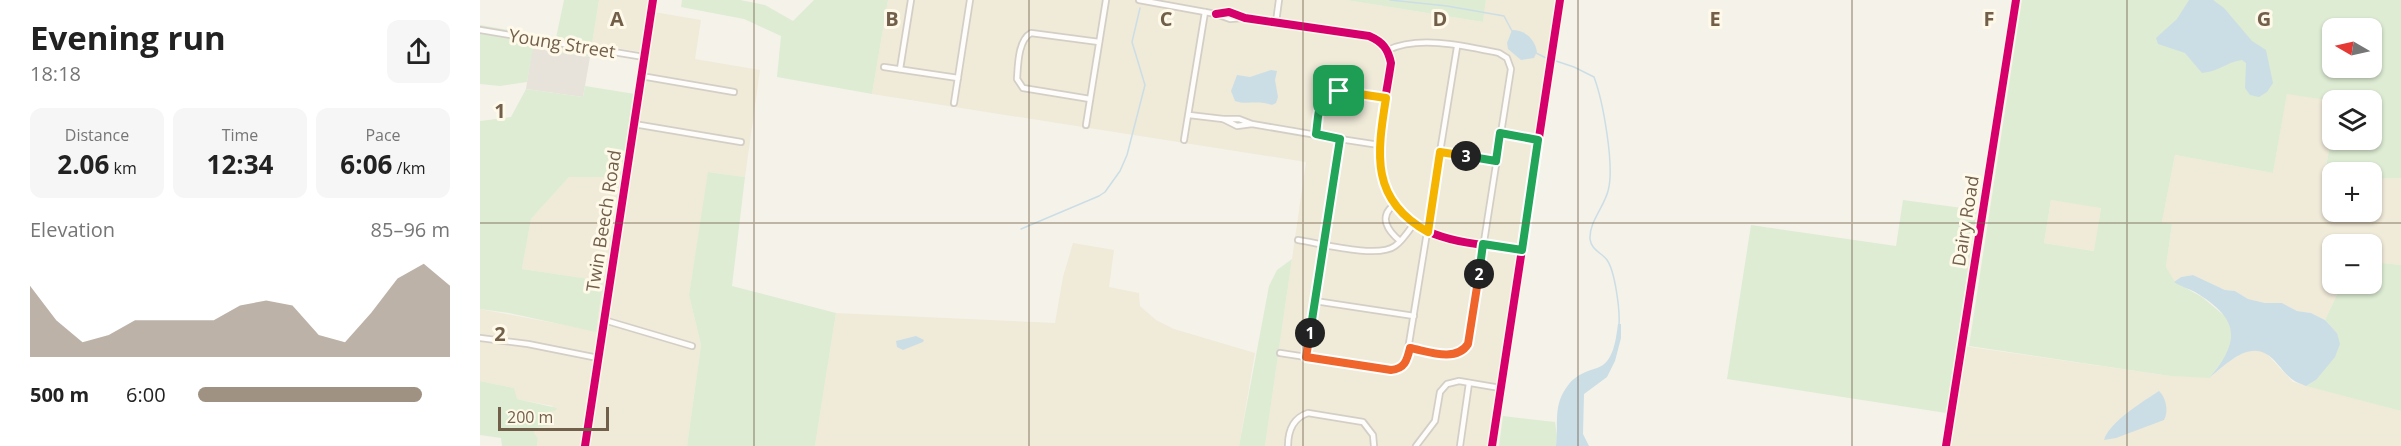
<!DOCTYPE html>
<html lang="en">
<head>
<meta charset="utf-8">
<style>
	body { margin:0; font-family:"Open Sans",sans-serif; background:#f6f6f6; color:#222; height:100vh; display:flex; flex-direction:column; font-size:22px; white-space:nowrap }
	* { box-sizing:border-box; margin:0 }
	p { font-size:20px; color:#767676 }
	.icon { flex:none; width:33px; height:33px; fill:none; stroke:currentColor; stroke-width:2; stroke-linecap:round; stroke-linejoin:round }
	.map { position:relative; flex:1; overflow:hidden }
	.drawer { display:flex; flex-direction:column; background:#fff; width:480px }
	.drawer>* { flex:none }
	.needle { width:39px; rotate:279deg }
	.tools { position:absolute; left:1842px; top:18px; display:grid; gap:12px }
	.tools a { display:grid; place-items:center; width:60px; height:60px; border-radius:12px; background:#fff; box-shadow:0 2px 4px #0004; font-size:30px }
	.scale { position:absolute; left:18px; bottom:15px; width:111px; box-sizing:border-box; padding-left:6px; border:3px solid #725f4a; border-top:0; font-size:16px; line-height:21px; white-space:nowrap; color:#725f4a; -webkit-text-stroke:4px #fef9e9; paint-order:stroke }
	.pin { position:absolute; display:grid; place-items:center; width:51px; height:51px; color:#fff; margin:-26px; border-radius:12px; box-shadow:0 3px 9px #0006 }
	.km { position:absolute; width:30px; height:30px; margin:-15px; border-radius:50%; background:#222; color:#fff; font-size:16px; line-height:30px; text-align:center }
	.round { display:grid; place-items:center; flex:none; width:63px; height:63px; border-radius:12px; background:#f6f6f6 }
	.headline { display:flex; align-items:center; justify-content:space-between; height:102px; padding:0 30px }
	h1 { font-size:33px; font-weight:700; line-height:45px }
	.figures { display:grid; grid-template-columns:repeat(3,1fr); gap:9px; height:102px; padding:6px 30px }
	.figures div { display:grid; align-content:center; border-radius:12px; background:#f6f6f6; text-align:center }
	.figures b { font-size:26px; font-weight:700 }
	.figures small { font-size:16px; font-weight:400 }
	.figures p { font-size:16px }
	.chart { height:168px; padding:12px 30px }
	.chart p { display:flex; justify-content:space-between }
	.chart svg { width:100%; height:108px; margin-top:6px; fill:#a09282; opacity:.7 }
	ul { padding:0 30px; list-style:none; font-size:20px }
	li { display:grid; grid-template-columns:96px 72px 1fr; align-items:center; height:45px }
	li i { height:15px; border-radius:8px; background:#a09282 }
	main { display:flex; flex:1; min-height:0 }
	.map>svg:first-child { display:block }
</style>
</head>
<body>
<main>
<section class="drawer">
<div class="headline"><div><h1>Evening run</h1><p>18:18</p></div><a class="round"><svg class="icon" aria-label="share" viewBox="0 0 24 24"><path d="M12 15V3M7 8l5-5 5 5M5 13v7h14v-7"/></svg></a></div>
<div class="figures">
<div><p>Distance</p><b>2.06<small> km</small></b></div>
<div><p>Time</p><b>12:34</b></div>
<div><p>Pace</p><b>6:06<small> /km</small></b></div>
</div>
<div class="chart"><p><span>Elevation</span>85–96 m</p>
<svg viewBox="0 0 160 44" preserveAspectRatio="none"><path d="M0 44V15L10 29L20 38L30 35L40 29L50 29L60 29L70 29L80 23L90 21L100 23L110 35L120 38L130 26L140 12L150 6L160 15V44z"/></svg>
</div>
<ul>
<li><b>500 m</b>6:00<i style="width:89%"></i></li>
</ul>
</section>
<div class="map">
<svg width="1921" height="446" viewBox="0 0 1921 446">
	<rect width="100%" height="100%" fill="#f5f2e9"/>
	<g fill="#f0ead9">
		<polygon points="119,0 170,0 168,11 221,20 215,59 280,70 265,177 229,172 209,295 221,345 207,446 57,446 58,438 54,433 55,428 68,426 67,413 73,406 36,399 34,388 0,381 0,309 116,331 123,281 42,269 51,219 89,177 100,176 128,165 137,166 144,164 161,52 112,44"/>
		<polygon points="408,0 866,0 1003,22 1006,0 1077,0 1008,446 785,446 826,162 392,94"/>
		<polygon points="1807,93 1852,101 1852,134 1843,181 1852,181 1852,212 1892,212 1892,179 1921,178 1921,265 1892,262 1892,244 1852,244 1852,284 1862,284 1845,320 1831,313 1817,311 1802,303 1785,303 1768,299 1755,291 1745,290 1713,275 1701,277 1694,282 1686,267 1692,224 1682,222 1695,155 1793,173"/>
		<polygon points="1571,200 1621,207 1615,251 1564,243"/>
		<polygon points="593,243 634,250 629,287 659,293 660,306 676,320 694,329 775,353 759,446 335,446 356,313 575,323 583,277"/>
		<polygon points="1476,345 1690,376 1730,377 1751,360 1770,349 1784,351 1813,382 1921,411 1921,446 1461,446"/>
	</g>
	<polygon fill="#e8e3da" points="52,48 110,57 103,97 46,89"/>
	<g fill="#deecd4" fill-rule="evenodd">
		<polygon points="84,0 119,0 110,57 53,48 47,82 20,86 0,84 0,25 76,38"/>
		<polygon points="202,0 260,0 285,5 313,21 334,0 408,0 392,94 297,77 301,36 264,19 201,7"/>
		<polygon points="866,0 1006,0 1003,22"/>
		<path d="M1542 0H1921V178L1892 179V172H1852V181L1843 182 1852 134V140H1892V100L1852 101 1807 94 1793 173 1695 155 1682 222 1692 224 1686 267 1695 282 1722 297 1747 318 1753 336 1749 351 1730 378 1690 376 1489 346ZM1852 28H1892V68H1852ZM1571 200 1621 208 1614 251 1564 243Z"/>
		<polygon points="105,86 155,94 144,164 128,165 125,177 89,177 51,219 42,269 123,281 116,332 29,313 0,309 0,121 31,117 46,89 103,97"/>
		<polygon points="228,172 265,177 252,286 356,313 335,446 207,446 221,345 209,295"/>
		<polygon points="1423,200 1497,210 1466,413 1247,379 1271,225 1416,246"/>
		<polygon points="812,259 785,446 759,446 789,286 797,270"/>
		<polygon points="1892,262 1921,265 1921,411 1826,386 1836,380 1857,333 1845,320 1862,284 1892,284"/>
		<polygon points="0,381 34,388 37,399 77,408 75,411 67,412 72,416 74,422 68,426 55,428 54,433 58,438 57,446 22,446 21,438 0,435"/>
		<polygon points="1023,416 1075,422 1077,436 1076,446 1019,446"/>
	</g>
	<g fill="#cbdee5">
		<path d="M1709 0H1733L1744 8 1772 41 1786 50 1793 83 1787 92 1779 97 1770 95 1765 88 1766 63 1762 60C1747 62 1740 71 1722 73L1705 53 1678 44 1676 38 1697 19Z"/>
		<path d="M1032 30C1045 30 1055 39 1057 52L1054 58 1041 60 1028 49 1027 43Z"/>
		<path d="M791 70 797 71 795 80 798 97 796 103 792 105C779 100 765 105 755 101L751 91 757 75 770 77Z"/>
		<path d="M1713 275 1745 290 1755 291 1768 299 1785 303H1802L1817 311 1831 313 1845 320 1857 333 1860 344 1855 357 1836 380 1826 386C1808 380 1806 373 1794 360 1772 337 1749 362 1730 377 1762 339 1758 318 1715 292 1708 288 1701 287 1694 282L1701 277Z"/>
		<path d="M1138 324H1141V338L1135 361 1127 377 1104 394 1103 434 1109 446H1076C1079 423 1072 405 1089 384 1096 375 1107 371 1117 368 1134 363 1136 338 1138 324Z"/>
		<polygon points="436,336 444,340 443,342 423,350 417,347 416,341"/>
		<path d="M1679 391C1686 397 1689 412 1684 420L1636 438 1624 440C1629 422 1664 401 1679 391Z"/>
	</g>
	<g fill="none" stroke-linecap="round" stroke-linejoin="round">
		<g stroke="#cbdee5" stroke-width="1.5">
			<polyline points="910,0 967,6 1024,16 1032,31"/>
			<polyline points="1056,53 1066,58"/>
			<path d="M1073 60 1094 67 1114 77C1123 101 1135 167 1128 191 1124 207 1109 222 1110 239 1111 250 1122 253 1127 260 1135 271 1140 310 1139 324"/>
			<polyline points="541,229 619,196 625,192 640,171 647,155 665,85 652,42 660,8"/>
		</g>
		<g stroke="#d4cfc6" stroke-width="8">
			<g id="minor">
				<polyline points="659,0 736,14 750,19 762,18"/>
				<path d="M736 14 749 12 765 18 889 36C903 42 908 49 911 63 907 90 901 118 899 145 898 161 901 175 907 190 928 243 993 243 1042 250"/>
				<polyline points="796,22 799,0"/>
				<polyline points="0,30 164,57"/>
				<path d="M908 50C939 35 985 46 1019 53L1027 58 1031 69 988 344C976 362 947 351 930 348"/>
				<polyline points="404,67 478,78"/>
				<polyline points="420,69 431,0"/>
				<polyline points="161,76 254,92"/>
				<path d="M610 99 543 88 537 79C538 65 538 40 551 33L619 42"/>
				<polyline points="474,103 490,0"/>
				<polyline points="709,115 743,119"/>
				<polyline points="154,124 261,142"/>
				<polyline points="772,124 759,119 743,119 757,126 772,124 860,139 826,357"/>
				<polyline points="606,125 626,0"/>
				<polyline points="1020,133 1058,140"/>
				<path d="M836 134C837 124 837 111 840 101 847 83 891 96 906 98"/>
				<polyline points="860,139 899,145"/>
				<polyline points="704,140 725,12"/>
				<polyline points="960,152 1016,161"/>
				<path d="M914 205C898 217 908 231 920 241"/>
				<path d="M818 240C839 243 898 259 915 246 922 241 928 232 933 225"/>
				<polyline points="835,301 934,316"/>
				<polyline points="124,320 212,346"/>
				<polyline points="0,338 48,344 118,358"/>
				<polyline points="800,353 911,370 921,368 926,362 977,47"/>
				<polyline points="105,446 173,0"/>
				<path d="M808 446C808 431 813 418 828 413L883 422 893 435 894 446"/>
				<polyline points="936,446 955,421 960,392 967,384 979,381 1020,388"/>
				<polyline points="980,446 989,383"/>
				<polyline points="1012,446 1080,0"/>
				<polyline points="1466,446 1536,0"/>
			</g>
		</g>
		<use href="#minor" stroke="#fefdfc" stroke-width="4.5"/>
		<g stroke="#fef9e9" stroke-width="11">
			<g id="cycleway">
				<path d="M736 14 749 12 765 18 889 36C903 42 908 49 911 63 907 90 901 118 899 145 898 161 901 175 907 190 928 243 993 243 1042 250"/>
				<polyline points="105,446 173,0"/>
				<polyline points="1012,446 1080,0"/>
				<polyline points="1466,446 1536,0"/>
			</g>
		</g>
		<use href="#cycleway" stroke="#d6006c" stroke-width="8"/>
	</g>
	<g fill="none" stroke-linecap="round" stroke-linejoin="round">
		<g stroke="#fff" stroke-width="12">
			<path id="split-1" d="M830 333 860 139 836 134C839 115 836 93 859 91"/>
		</g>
		<g stroke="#fff" stroke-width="12">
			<path id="split-2" d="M830 333 826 357 911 370C925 369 927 360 930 348 947 351 976 363 988 344L999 274"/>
		</g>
		<g stroke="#fff" stroke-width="12">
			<polyline id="split-3" points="986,156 1016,161 1020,133 1058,140 1042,250 1003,244 999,274"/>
		</g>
		<g stroke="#fff" stroke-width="12">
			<path id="split-4" d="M859 91 906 98C897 154 890 200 948 232L960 152 986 156"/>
		</g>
		<use href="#split-1" stroke="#22a559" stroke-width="8"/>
		<use href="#split-2" stroke="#f0652b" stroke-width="8"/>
		<use href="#split-3" stroke="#22a559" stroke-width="8"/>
		<use href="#split-4" stroke="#f5b400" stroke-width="8"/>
	</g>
	<path fill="none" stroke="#725f4a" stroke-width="1.5" stroke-opacity="0.55" d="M274 0V446M549 0V446M823 0V446M1098 0V446M1372 0V446M1647 0V446M0 223H1921"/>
	<g text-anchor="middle" stroke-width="6" stroke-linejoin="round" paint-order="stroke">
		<g font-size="18" fill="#725f4a" stroke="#fef9e9">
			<text transform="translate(82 44) rotate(9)" y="6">Young Street</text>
			<text transform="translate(124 221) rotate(-81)" y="6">Twin Beech Road</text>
			<text transform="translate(1486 221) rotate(-81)" y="6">Dairy Road</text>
		</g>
	</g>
	<g font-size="20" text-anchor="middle" font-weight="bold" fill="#725f4a" stroke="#fef9e9" stroke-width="6" stroke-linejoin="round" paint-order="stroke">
		<text x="137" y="26">A</text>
		<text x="412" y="26">B</text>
		<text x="686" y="26">C</text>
		<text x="960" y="26">D</text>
		<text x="1235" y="26">E</text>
		<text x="1509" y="26">F</text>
		<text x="1784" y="26">G</text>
		<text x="20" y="118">1</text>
		<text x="20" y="341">2</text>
	</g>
</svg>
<div class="tools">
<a><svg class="needle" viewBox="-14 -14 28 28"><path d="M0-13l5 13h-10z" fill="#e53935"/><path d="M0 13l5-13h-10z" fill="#767676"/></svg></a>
<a><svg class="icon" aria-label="layers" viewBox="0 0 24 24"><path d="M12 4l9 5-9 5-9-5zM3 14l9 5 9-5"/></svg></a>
<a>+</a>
<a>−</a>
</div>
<div class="scale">200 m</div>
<div class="pin" style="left:859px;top:91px;background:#1e9e55"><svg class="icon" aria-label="arrive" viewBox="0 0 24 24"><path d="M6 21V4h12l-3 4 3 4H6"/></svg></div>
<b class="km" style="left:830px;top:333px">1</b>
<b class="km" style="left:999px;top:274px">2</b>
<b class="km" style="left:986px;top:156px">3</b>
</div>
</main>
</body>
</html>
